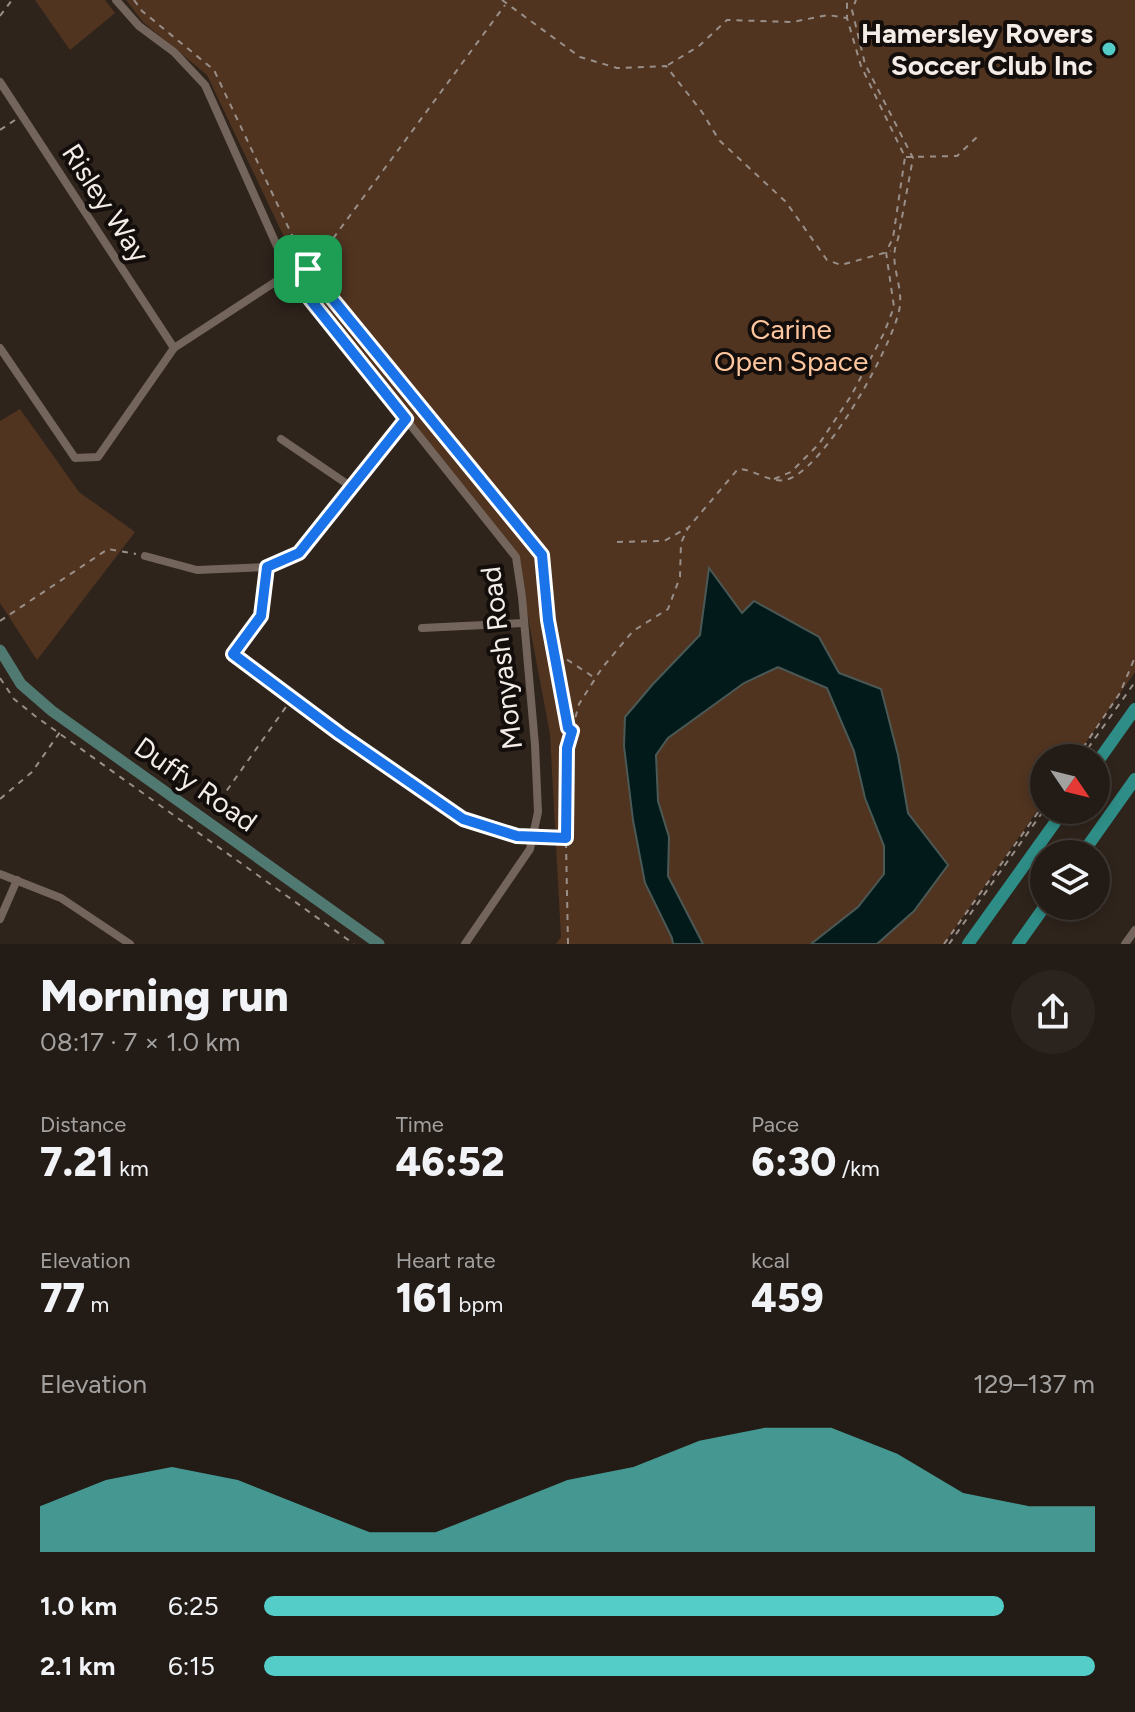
<!DOCTYPE html>
<html lang="en">
<head>
<meta charset="utf-8">
<style>
	body { margin:0; font-family:Figtree,sans-serif; background:#2b241e; color:#f1f3f6; height:100vh; display:flex; flex-direction:column; font-size:30px; white-space:nowrap }
	* { box-sizing:border-box; margin:0 }
	p { font-size:26px; color:#a3a1a0 }
	.icon { flex:none; width:44px; height:44px; fill:none; stroke:currentColor; stroke-width:2; stroke-linecap:round; stroke-linejoin:round }
	.map { position:relative; height:944px; overflow:hidden }
	.side { display:flex; flex-direction:column; background:#231b15; flex:1 }
	.side>* { flex:none }
	.needle { width:52px; rotate:125deg }
	.buttons { position:absolute; left:1030px; top:744px; display:grid; gap:16px }
	.buttons a { display:grid; place-items:center; width:80px; height:80px; border-radius:50%; background:#231b15; box-shadow:0 4px 12px #0003,0 0 0 2px #403934; font-size:40px }
	.pin { position:absolute; display:grid; place-items:center; width:68px; height:68px; color:#fff; margin:-34px; border-radius:16px; box-shadow:0 4px 12px #0006 }
	.round { display:grid; place-items:center; flex:none; width:84px; height:84px; border-radius:42px; background:#2b241e }
	.summary { display:flex; align-items:center; justify-content:space-between; height:136px; padding:0 40px }
	h1 { font-size:44px; font-weight:800; line-height:60px }
	.metrics { display:grid; grid-template-columns:repeat(3,1fr); gap:12px; height:136px; padding:8px 40px }
	.metrics div { display:grid; align-content:center }
	.metrics b { font-size:40px; font-weight:800 }
	.metrics small { font-size:22px; font-weight:400 }
	.metrics p { font-size:22px }
	.chart { height:224px; padding:16px 40px }
	.chart p { display:flex; justify-content:space-between }
	.chart svg { width:100%; height:144px; margin-top:8px; fill:#54cdc8; opacity:.7 }
	ul { padding:0 40px; list-style:none; font-size:26px }
	li { display:grid; grid-template-columns:128px 96px 1fr; align-items:center; height:60px }
	li i { height:20px; border-radius:10px; background:#54cdc8 }
	.map>svg:first-child { display:block }
</style>
</head>
<body>
<div class="map">
<svg width="1135" height="944" viewBox="0 0 1135 944">
	<rect width="100%" height="100%" fill="#2f241c"/>
	<g fill="#503420">
		<polygon points="35,0 105,0 115,13 70,50"/>
		<polygon points="126,0 1135,0 1135,672 1075,758 1044,758 1044,801 944,944 556,944 561,937 550,734 516,553 339,333 296,262 207,75 143,22"/>
		<polygon points="20,409 79,492 135,532 37,660 0,603 0,421"/>
	</g>
	<polygon fill="#021a19" stroke="#4b5956" stroke-width="2" points="709,568 742,613 754,601 819,637 839,673 881,689 898,755 908,813 948,865 914,911 877,944 811,944 858,907 884,874 884,846 865,798 854,751 827,688 778,667 744,683 668,738 656,755 658,801 669,837 668,876 703,944 673,944 672,938 645,883 633,820 624,746 625,717 653,684 700,635"/>
	<g fill="none" stroke-linecap="round" stroke-linejoin="round">
		<g stroke="#998f88" stroke-width="2" stroke-dasharray="6 6" stroke-linecap="butt">
			<polyline points="134,0 142,11 214,70 308,269 542,555 548,620 568,728 571,730"/>
			<polyline points="502,0 580,57 617,68 666,66 702,112 719,140 786,202 827,260 841,265 891,251"/>
			<polyline points="0,16 12,0"/>
			<polyline points="668,65 699,46 727,20 792,22 828,15 846,18"/>
			<polyline points="0,130 15,120"/>
			<polyline points="906,157 957,156 977,137"/>
			<polyline points="300,271 308,269 315,263 505,5"/>
			<polyline points="774,479 791,472 819,444 851,396 884,333 894,307 886,252 893,238 905,157 861,66 847,18 847,0"/>
			<polyline points="617,542 664,541 687,528"/>
			<polyline points="0,621 108,549 136,554"/>
			<polyline points="557,653 595,678"/>
			<polyline points="242,661 333,729"/>
			<polyline points="0,678 14,699 35,716 354,944"/>
			<polyline points="1076,758 1120,693 1135,657"/>
			<polyline points="1081,758 1135,682"/>
			<polyline points="0,799 32,772 60,732"/>
			<polyline points="213,810 293,697"/>
			<polyline points="543,838 565,838"/>
			<path d="M568 944 565 791 567 748 579 704 602 668 633 631 668 609 680 577 681 543 688 528 738 469C754 469 769 483 785 480 823 473 891 348 899 311 905 286 887 263 898 239L913 158 865 64 852 10 856 0"/>
			<polyline points="944,944 1044,804"/>
			<polyline points="949,944 1044,810"/>
		</g>
		<g stroke="#73655c" stroke-width="8">
			<polyline points="116,0 139,26 174,52 205,85 289,273 516,557 522,597 535,745 538,812 530,849 465,944"/>
			<polyline points="0,82 174,348"/>
			<polyline points="0,348 75,458 98,457 174,348 289,273"/>
			<polyline points="281,439 353,488"/>
			<polyline points="145,556 197,570 267,567 299,553 406,419"/>
			<polyline points="422,628 524,623"/>
			<polyline points="233,654 261,616 267,567"/>
			<polyline points="340,734 463,819 517,836 532,837"/>
			<polyline points="0,874 61,898 130,944"/>
			<polyline points="0,919 17,880"/>
			<polyline points="1125,944 1135,930"/>
		</g>
		<polyline stroke="#507972" stroke-width="11" points="0,650 21,684 52,711 379,944"/>
		<g stroke="#2e8e87" stroke-width="12">
			<polyline points="1096,764 1135,709"/>
			<polyline points="1082,854 1135,779"/>
			<polyline points="968,944 1064,810"/>
			<polyline points="1018,944 1045,906"/>
		</g>
	</g>
	<g fill="none" stroke-linecap="round" stroke-linejoin="round">
		<g stroke="#fff" stroke-width="16">
			<polygon id="route" points="308,269 542,555 548,620 568,728 572,731 567,748 566,838 517,836 463,819 340,734 233,654 261,616 267,567 299,553 406,419 289,273"/>
		</g>
		<use href="#route" stroke="#1a73e8" stroke-width="10"/>
	</g>
	<circle fill="#54cdc8" stroke="#130e0b" stroke-width="3" cx="1109" cy="49" r="8"/>
	<g text-anchor="middle" stroke-width="8" stroke-linejoin="round" paint-order="stroke">
		<g font-size="28" font-weight="bold" fill="#f4ece6" stroke="#130e0b" text-anchor="end">
			<text x="1093" y="43">Hamersley Rovers<tspan x="1093" dy="32">Soccer Club Inc</tspan></text>
		</g>
		<g font-size="28" fill="#f4ece6" stroke="#130e0b">
			<text transform="translate(106 203) rotate(57)" y="10">Risley Way</text>
			<text transform="translate(501 658) rotate(-97)" y="10">Monyash Road</text>
			<text transform="translate(196 784) rotate(35)" y="10">Duffy Road</text>
		</g>
		<g font-size="28" fill="#fec69f" stroke="#130e0b">
			<text x="791" y="339">Carine<tspan x="791" dy="32">Open Space</tspan></text>
		</g>
	</g>
</svg>
<div class="buttons">
<a><svg class="needle" viewBox="-14 -14 28 28"><path d="M0-13l5 13h-10z" fill="#e53935"/><path d="M0 13l5-13h-10z" fill="#a3a1a0"/></svg></a>
<a><svg class="icon" aria-label="layers" viewBox="0 0 24 24"><path d="M12 4l9 5-9 5-9-5zM3 14l9 5 9-5"/></svg></a>
</div>
<div class="pin" style="left:308px;top:269px;background:#1e9e55"><svg class="icon" aria-label="arrive" viewBox="0 0 24 24"><path d="M6 21V4h12l-3 4 3 4H6"/></svg></div>
</div>
<section class="side">
<div class="summary"><div><h1>Morning run</h1><p>08:17 · 7 × 1.0 km</p></div><a class="round"><svg class="icon" aria-label="share" viewBox="0 0 24 24"><path d="M12 15V3M7 8l5-5 5 5M5 13v7h14v-7"/></svg></a></div>
<div class="metrics">
<div><p>Distance</p><b>7.21<small> km</small></b></div>
<div><p>Time</p><b>46:52</b></div>
<div><p>Pace</p><b>6:30<small> /km</small></b></div>
</div>
<div class="metrics">
<div><p>Elevation</p><b>77<small> m</small></b></div>
<div><p>Heart rate</p><b>161<small> bpm</small></b></div>
<div><p>kcal</p><b>459</b></div>
</div>
<div class="chart"><p><span>Elevation</span>129–137 m</p>
<svg viewBox="0 0 160 44" preserveAspectRatio="none"><path d="M0 44V30L10 22L20 18L30 22L40 30L50 38L60 38L70 30L80 22L90 18L100 10L110 6L120 6L130 14L140 26L150 30L160 30V44z"/></svg>
</div>
<ul>
<li><b>1.0 km</b>6:25<i style="width:89%"></i></li>
<li><b>2.1 km</b>6:15<i style="width:100%"></i></li>
</ul>
</section>
</body>
</html>
